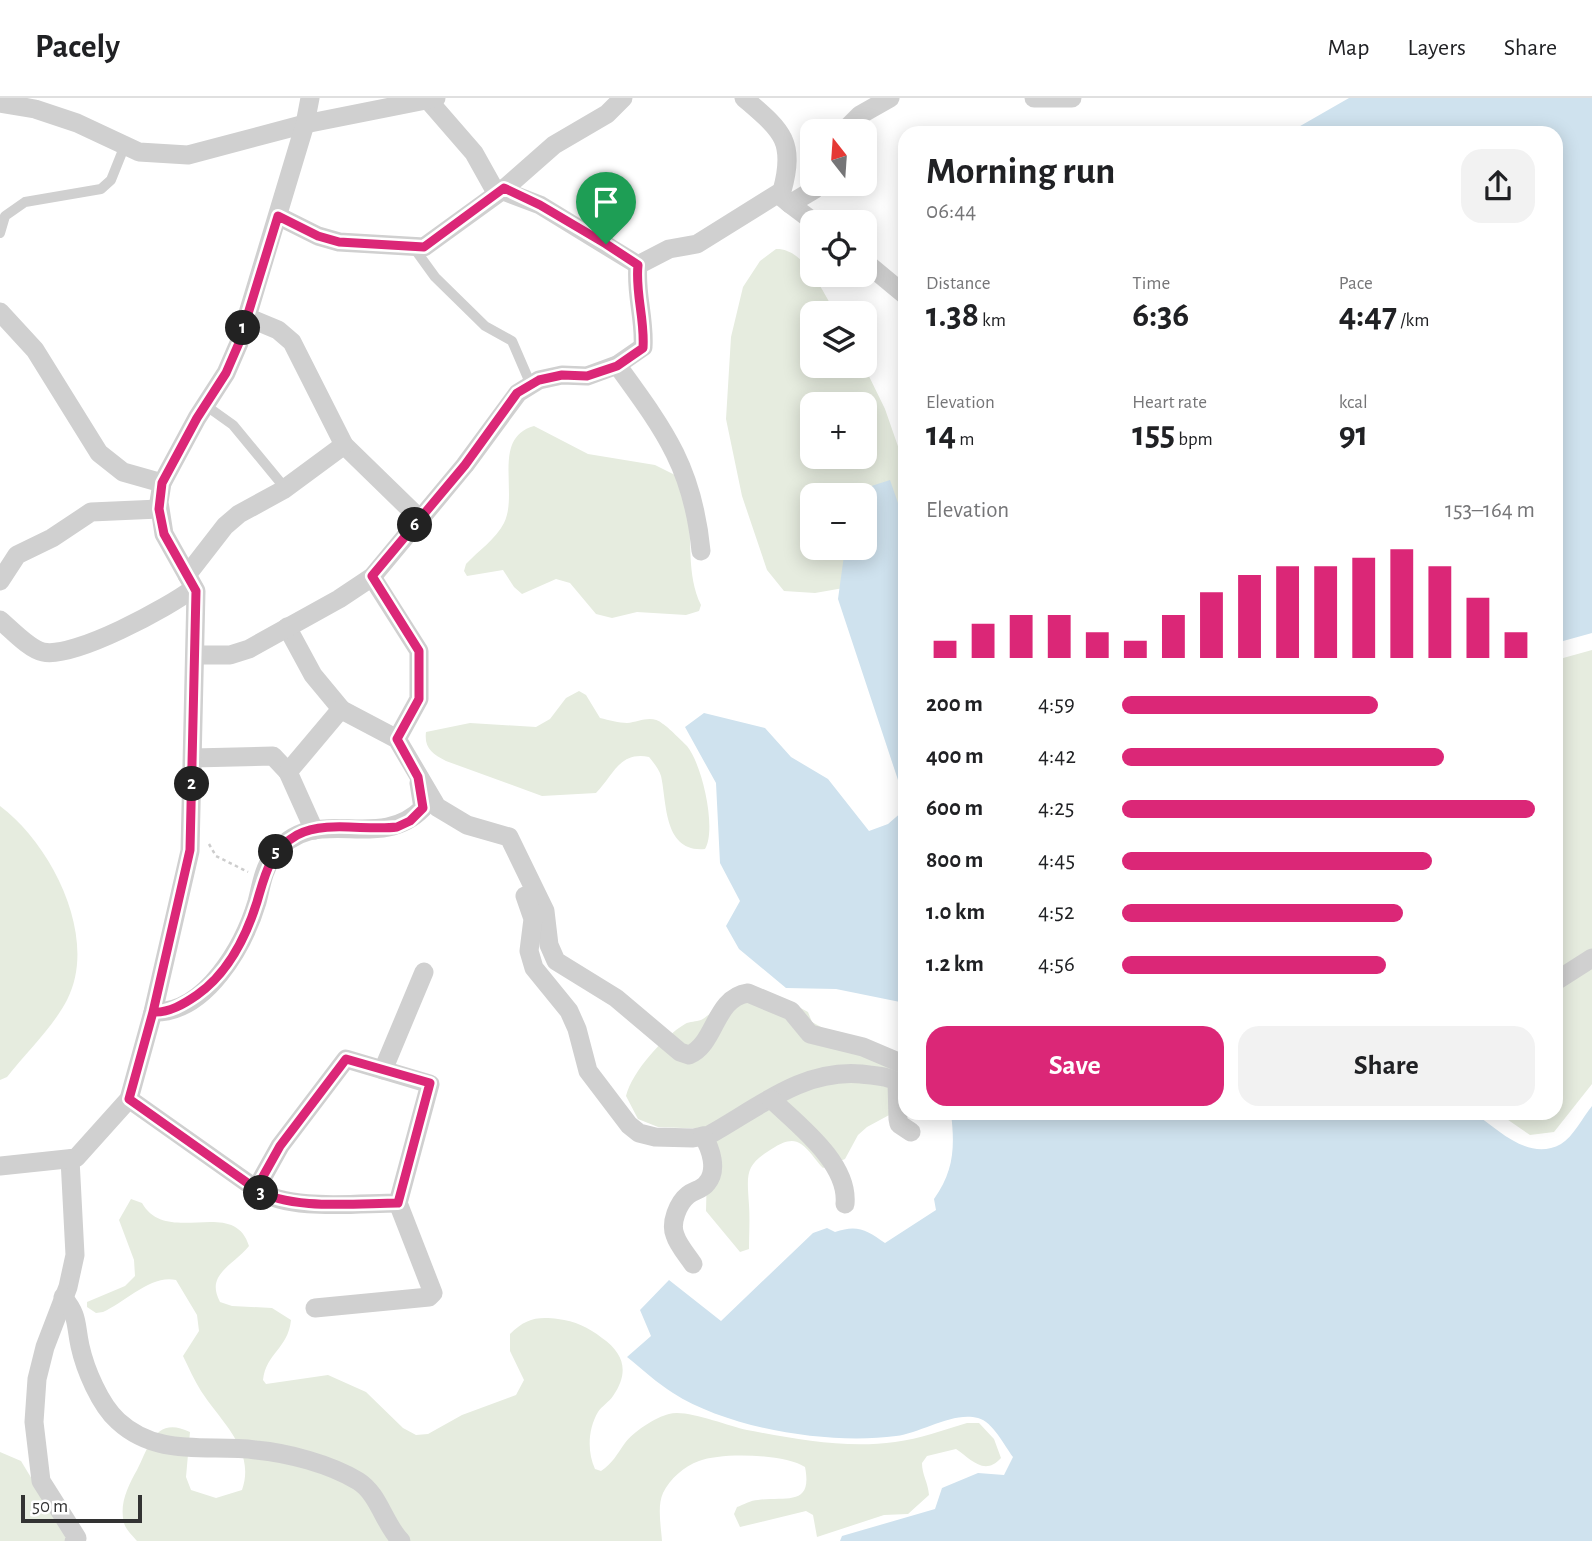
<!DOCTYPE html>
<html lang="en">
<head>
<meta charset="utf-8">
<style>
	body { margin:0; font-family:"Alegreya Sans",sans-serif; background:#f2f2f2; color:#202124; height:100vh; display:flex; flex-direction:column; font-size:26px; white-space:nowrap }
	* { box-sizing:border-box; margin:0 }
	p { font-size:23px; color:#757577 }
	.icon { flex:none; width:38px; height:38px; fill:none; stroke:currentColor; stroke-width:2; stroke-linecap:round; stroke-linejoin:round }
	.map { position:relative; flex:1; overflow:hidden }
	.sheet { position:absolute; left:898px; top:28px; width:665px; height:994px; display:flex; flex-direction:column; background:#fff; border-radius:21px; box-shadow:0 4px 18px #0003 }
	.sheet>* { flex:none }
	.needle { width:46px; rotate:343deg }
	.controls { position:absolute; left:800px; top:21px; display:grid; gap:14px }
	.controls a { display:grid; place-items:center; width:77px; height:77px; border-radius:14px; background:#fff; box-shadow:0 4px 18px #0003; font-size:35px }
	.scale { position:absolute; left:21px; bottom:18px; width:121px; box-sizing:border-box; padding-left:7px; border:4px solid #333; border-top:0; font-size:19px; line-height:24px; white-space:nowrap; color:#333; -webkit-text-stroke:5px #fff; paint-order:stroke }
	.pin { position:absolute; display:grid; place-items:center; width:60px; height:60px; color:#fff; margin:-72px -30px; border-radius:50% 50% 50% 0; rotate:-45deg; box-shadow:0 0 7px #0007 }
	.pin .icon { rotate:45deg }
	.km { position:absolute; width:35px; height:35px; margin:-18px; border-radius:50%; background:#222; color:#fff; font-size:19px; line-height:35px; text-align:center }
	.round { display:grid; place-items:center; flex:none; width:74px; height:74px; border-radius:21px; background:#f2f2f2 }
	.overview { display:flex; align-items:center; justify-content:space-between; height:119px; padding:0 28px }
	h1 { font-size:38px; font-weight:700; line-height:52px }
	.figures { display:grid; grid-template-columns:repeat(3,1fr); gap:10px; height:119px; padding:7px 28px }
	.figures div { display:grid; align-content:center }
	.figures b { font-size:35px; font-weight:700 }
	.figures small { font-size:19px; font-weight:400 }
	.figures p { font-size:19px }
	.chart { height:196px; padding:14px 28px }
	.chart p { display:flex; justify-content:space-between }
	.chart svg { width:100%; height:126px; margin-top:7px; stroke:#db2777; stroke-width:6 }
	.action { display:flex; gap:14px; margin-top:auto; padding:14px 28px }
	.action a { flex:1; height:80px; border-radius:21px; background:#db2777; color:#fff; font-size:28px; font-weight:700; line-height:80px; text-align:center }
	.action a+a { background:#f2f2f2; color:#202124 }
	ul { padding:0 28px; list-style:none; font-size:23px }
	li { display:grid; grid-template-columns:112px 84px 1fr; align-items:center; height:52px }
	li i { height:18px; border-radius:9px; background:#db2777 }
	header { display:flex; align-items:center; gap:42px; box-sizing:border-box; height:98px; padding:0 35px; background:#fff; border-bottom:2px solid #e0e0e0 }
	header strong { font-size:33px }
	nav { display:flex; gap:38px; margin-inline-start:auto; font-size:24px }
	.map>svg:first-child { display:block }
</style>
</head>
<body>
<header>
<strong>Pacely</strong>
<nav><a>Map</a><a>Layers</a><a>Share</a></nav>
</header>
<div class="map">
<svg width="1592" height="1443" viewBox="0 0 1592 1443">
	<rect width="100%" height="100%" fill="#fff"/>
	<g fill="#e6ecdf" fill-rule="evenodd">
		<path d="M776 151C805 150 822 194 836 215H812V268H864L885 311 901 357 902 398 895 435 855 488 815 495 784 493 767 472 742 398 726 321 731 239 743 189 760 163ZM812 306H864V359H812ZM812 397H864V450H812Z"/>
		<path d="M534 328 588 356 655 367 677 378C680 387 684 396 686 404 694 439 685 474 701 507L699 513 686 517 637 514 612 520 596 516 570 485 556 481 522 496 514 489 503 472 467 478 464 473 466 466C478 453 496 441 504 425 519 395 491 340 534 328Z"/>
		<polygon points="1592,552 1592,986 1554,1034 1530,1037 1498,1015 1556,1015 1556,562"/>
		<path d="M579 593 586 597 600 620C609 622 619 625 627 625 640 624 651 616 663 626 667 628 684 645 687 648 702 666 717 731 705 751 663 755 667 704 661 678 659 671 653 664 649 659 619 653 613 678 596 695L542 698 446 663C432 656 424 650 426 634L470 625 536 629 550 621 566 600Z"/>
		<path d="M0 708C52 747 99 840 67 902 53 929 26 955 7 979L0 982Z"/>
		<path d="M722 903 795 907 808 914 812 924 830 934 905 965 904 1009 867 1029 858 1037 845 1061 823 1070C816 1063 809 1051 801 1046 793 1040 783 1044 775 1049 744 1067 747 1075 749 1107 750 1122 749 1137 749 1151L740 1154 706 1113 708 1031 658 1029 638 1021 626 998C632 974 663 939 685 926 690 923 696 924 701 922 709 918 716 909 722 903Z"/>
		<path d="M131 1101 142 1105C167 1149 234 1098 249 1148 233 1168 205 1176 220 1204L232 1208 272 1210 291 1222C288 1251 266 1255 263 1282L266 1286 328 1277 366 1294 403 1330 416 1337 428 1336 462 1317 516 1297 524 1282 510 1253V1236C525 1221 537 1218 558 1221 575 1223 588 1229 602 1240 625 1256 629 1275 613 1298 609 1304 602 1308 598 1314 588 1331 587 1354 595 1371L601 1373C613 1365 617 1356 625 1345 633 1334 656 1319 669 1316 687 1311 727 1328 747 1332 795 1341 846 1351 895 1344 920 1341 943 1332 967 1325H979L994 1341 1001 1360C984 1379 970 1360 956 1351L927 1358 922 1365C922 1377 928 1384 929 1397L908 1416 884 1417 817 1439 813 1417 806 1413 740 1429 734 1416 737 1409C743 1407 751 1402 758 1402 786 1398 813 1409 805 1369 784 1356 722 1354 699 1363 684 1368 670 1381 663 1395 657 1408 661 1428 662 1443H137C133 1438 126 1432 124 1425 119 1406 128 1388 137 1372 149 1349 155 1317 190 1334L186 1379 191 1392 216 1400 242 1392C256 1352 221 1324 201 1293 194 1282 189 1270 183 1258L199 1233 197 1217 176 1182C152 1176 125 1204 103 1214L96 1215 87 1209V1204L125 1188 135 1178 134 1162 119 1122Z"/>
		<polygon points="0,1354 21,1363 67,1439 65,1443 0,1443"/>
	</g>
	<g fill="#cfe2ee">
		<polygon points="1349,0 1592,0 1592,535 1556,545 1556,35 1288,35"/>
		<polygon points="890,382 905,425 905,905 836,891 786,890 739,851 726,828 740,803 720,765 716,685 685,629 704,615 765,630 791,659 828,681 869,733 888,726 903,713 898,682 838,501 845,450 864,450 864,397 858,397 859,392"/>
		<path d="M1592 1008V1443H840L842 1438 935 1411 942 1390 978 1375 1004 1377 1013 1359C1004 1347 993 1324 978 1320 953 1313 921 1335 896 1338 830 1347 729 1331 673 1295 657 1285 642 1271 627 1259L651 1238 640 1212 669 1182 721 1223 813 1135 827 1130 835 1134C857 1126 867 1132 885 1145L936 1112 934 1101C954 1073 955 1049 951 1015H1474C1499 1032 1529 1064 1561 1046 1573 1039 1583 1019 1592 1008Z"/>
	</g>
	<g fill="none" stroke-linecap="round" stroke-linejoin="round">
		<polyline stroke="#cdcdcd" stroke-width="2.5" stroke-dasharray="3.5 3.5" stroke-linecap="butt" points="209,746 216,758 248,774"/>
		<g stroke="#d0d0d0" stroke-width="10">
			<polyline points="0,135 5,118 25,104 101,91 111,82 125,47"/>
			<polyline points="414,150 435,179 485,228 512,243 531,287"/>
			<polyline points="205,307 233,327 285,390"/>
		</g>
		<g stroke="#d0d0d0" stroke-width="19">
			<polyline points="1034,0 1072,0"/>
			<polyline points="428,2 474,55 493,89 540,107 638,167"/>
			<polyline points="0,5 35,11 77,25 139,54 188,57 305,26 436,0"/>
			<polyline points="844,33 860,17 890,0"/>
			<polyline points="778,96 790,106 815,91 817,86"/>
			<polyline points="790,106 814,124"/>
			<polyline points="278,118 318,138 339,144 424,149 504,91 554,47 607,16 623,0"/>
			<polyline points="864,163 905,197"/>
			<path d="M638 167 669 151 697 146 782 93C796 42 781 32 744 0"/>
			<polyline points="0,214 35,252 99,355 123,374 162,385"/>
			<polyline points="247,219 278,232 292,244 344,347 420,421"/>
			<path d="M617 267C665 333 693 370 701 453"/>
			<polyline points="187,477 225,428 239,416 283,392 344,347"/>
			<polyline points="372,479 419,553 419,601 397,641"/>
			<polyline points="0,483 17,457 52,440 91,414 159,411"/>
			<path d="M0 522C12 532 29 551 43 554 74 561 169 509 194 490"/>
			<path d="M287 529 313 577 342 612 397 641 437 709 467 727 509 739 545 813 549 847 556 863 616 900 680 954 689 957C716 946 714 900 748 895L791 913 810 936 863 949 903 966"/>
			<path d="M195 557H230L249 551 339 501 372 479 465 367 518 295 539 282 562 277 587 278 617 267 643 249C645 221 635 195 638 167"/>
			<polyline points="193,660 273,658 288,674"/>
			<polyline points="314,732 288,674 341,611"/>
			<path d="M525 798 533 821 529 853 534 870 569 913 577 931 588 973 629 1027 639 1035 655 1039 693 1040 709 1037C758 1010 802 971 861 976 874 978 886 977 897 984L898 1021 899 1026 911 1034"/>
			<polyline points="1556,883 1592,860"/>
			<path d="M153 914C206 916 244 847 257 804 261 789 263 772 273 758 314 702 377 757 423 710L419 685"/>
			<polyline points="383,972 424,874"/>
			<path d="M129 1001 256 1091C288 1114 358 1105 398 1105L430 986 346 961 280 1048 256 1091"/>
			<path d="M771 1001C798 1027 849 1065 845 1106"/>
			<polyline points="70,1061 75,1157 68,1189 45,1249 37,1281 34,1324 41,1383 77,1440 74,1443"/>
			<polyline points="0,1068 76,1060 129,1001 153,914 190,753 196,493 164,436 159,404 162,385 197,320 226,275 239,245 305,26 310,0"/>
			<path d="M693 1166C687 1157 678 1147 675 1137 670 1125 678 1105 688 1097 694 1092 702 1092 707 1085 718 1072 711 1051 703 1038"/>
			<path d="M63 1199C79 1219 75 1225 80 1248 85 1271 100 1307 118 1323 158 1360 208 1346 256 1352 288 1355 330 1366 358 1383 379 1396 384 1426 401 1443"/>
			<polyline points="315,1210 429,1199 433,1195 398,1105"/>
		</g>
	</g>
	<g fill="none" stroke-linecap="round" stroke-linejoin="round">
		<g stroke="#fff" stroke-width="14">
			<path id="route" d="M606 146 540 107 504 90 424 149 339 144 318 138 278 118 239 245 226 275 197 320 162 385 159 411 164 436 196 493 190 752 153 914 129 1001 256 1091C289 1113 358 1105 398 1105L430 985 346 961 280 1048 256 1091 129 1001 153 914C169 915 184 906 197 897 228 875 246 839 257 804 265 777 270 752 297 737 325 722 366 733 397 729L410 723 423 710 418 679 397 641 419 601V553L372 478 465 367 517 295 539 282 562 277 587 278 617 268 643 250C645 221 635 195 638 167L606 146"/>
		</g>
		<use href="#route" stroke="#db2777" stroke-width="9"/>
	</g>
</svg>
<div class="controls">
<a><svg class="needle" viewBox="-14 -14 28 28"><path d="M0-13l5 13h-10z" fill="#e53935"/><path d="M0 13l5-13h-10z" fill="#757577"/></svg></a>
<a><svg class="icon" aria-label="locate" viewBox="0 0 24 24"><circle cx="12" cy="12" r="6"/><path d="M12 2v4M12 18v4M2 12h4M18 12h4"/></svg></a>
<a><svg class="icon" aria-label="layers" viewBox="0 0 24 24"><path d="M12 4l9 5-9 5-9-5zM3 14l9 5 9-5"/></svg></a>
<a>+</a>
<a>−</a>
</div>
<div class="scale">50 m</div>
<div class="pin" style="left:606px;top:146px;background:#1e9e55"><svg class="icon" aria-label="arrive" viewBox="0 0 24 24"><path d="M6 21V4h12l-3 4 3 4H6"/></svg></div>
<b class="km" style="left:243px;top:230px">1</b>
<b class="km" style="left:192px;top:686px">2</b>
<b class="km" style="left:261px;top:1095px">3</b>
<b class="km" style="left:276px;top:754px">5</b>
<b class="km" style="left:415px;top:427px">6</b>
<section class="sheet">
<div class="overview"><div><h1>Morning run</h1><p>06:44</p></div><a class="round"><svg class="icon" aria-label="share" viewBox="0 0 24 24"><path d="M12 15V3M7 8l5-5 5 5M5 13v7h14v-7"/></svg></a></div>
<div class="figures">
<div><p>Distance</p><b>1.38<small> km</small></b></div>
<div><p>Time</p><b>6:36</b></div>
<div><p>Pace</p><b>4:47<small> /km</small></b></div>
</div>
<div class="figures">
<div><p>Elevation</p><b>14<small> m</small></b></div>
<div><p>Heart rate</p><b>155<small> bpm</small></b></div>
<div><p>kcal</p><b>91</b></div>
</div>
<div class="chart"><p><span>Elevation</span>153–164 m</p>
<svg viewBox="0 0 160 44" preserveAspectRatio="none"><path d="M5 44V38M15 44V32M25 44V29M35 44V29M45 44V35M55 44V38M65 44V29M75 44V21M85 44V15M95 44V12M105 44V12M115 44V9M125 44V6M135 44V12M145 44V23M155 44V35"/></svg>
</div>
<ul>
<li><b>200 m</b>4:59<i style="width:62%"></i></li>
<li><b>400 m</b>4:42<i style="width:78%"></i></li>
<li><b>600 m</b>4:25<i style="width:100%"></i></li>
<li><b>800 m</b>4:45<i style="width:75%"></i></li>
<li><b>1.0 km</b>4:52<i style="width:68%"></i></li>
<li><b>1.2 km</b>4:56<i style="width:64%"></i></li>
</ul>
<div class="action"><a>Save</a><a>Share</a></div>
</section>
</div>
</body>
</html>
